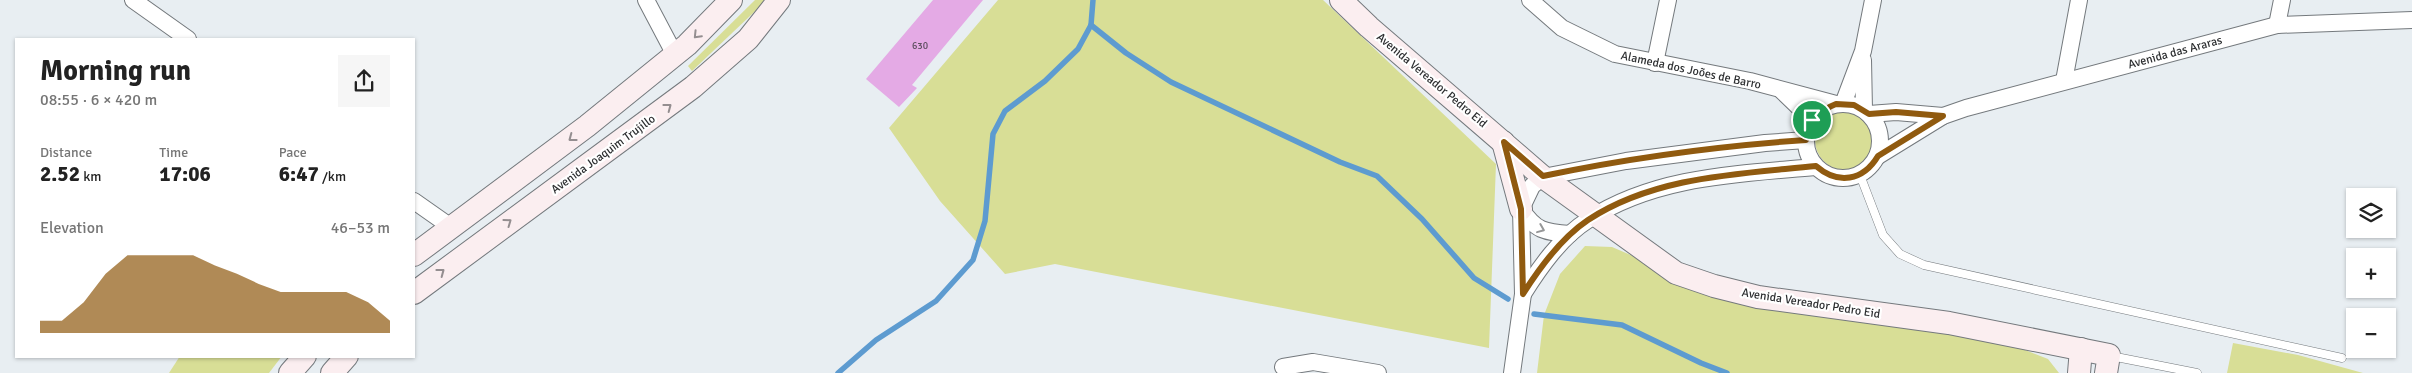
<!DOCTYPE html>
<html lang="en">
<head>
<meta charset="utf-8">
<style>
	body { margin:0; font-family:Signika,sans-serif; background:#f6f6f6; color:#222; height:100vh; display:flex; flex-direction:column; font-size:19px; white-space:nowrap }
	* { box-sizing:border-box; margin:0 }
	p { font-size:16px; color:#767676 }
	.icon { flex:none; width:28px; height:28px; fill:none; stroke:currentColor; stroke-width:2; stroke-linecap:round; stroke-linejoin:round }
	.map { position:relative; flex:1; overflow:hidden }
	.side { position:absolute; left:15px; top:38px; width:400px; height:320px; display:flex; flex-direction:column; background:#fff; border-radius:0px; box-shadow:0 1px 4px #0004 }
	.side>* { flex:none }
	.buttons { position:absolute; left:2346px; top:188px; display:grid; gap:10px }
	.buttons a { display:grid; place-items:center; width:50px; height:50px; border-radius:0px; background:#fff; box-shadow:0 1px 4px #0004; font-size:25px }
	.pin { position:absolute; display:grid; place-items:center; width:42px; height:42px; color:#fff; margin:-21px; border:2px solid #fff; border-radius:50%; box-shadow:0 1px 5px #0007 }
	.round { display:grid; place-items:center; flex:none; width:52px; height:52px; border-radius:0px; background:#f6f6f6 }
	.summary { display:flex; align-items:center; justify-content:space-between; height:85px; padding:0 25px }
	h1 { font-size:28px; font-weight:700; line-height:38px }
	.stats { display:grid; grid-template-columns:repeat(3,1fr); gap:8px; height:85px; padding:5px 25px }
	.stats div { display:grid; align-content:center }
	.stats b { font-size:21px; font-weight:700 }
	.stats small { font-size:14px; font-weight:400 }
	.stats p { font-size:14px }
	.chart { height:140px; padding:10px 25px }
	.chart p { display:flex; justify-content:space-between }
	.chart svg { width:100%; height:90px; margin-top:5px; fill:#905a0f; opacity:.7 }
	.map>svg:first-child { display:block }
</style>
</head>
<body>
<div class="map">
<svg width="2412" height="373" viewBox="0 0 2412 373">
	<rect width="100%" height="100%" fill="#e8eef2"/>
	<g fill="#d8de96">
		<polygon points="755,0 767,0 692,71 688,66"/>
		<polygon points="998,0 1323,0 1496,164 1489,348 1055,264 1005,274 940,201 889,128"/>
		<circle cx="1845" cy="140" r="30"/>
		<polygon points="1585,246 1612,247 1647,262 2017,347 2048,359 2059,373 1537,373 1544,315 1560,274"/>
		<polygon points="2233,343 2298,355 2363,373 2227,373"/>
		<polygon points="180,356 282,356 269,373 169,373"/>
	</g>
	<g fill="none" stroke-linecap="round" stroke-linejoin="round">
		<g stroke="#5d9bd0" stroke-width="5.5">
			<polyline points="1091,25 1126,53 1171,82 1340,162 1377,176 1422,219 1474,278 1508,299"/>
			<polyline points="1534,314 1622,325 1701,363 1727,373"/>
			<polyline points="838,373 876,340 936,301 973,260 985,221 993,134 1005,111 1045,81 1078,49 1091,25 1093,0"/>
		</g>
	</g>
	<polygon fill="#e4aae5" points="933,0 983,0 912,85 917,88 899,107 866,79"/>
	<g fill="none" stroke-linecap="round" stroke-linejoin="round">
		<g stroke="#74797d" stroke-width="9">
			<g id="lane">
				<polyline points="1860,175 1883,235 1900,254 1924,265 2342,358"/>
				<polyline points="2111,356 2197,373"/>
			</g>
		</g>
		<g stroke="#74797d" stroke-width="18">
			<g id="street">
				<polyline points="133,0 188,39"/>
				<polyline points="646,0 675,55"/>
				<polyline points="1530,0 1562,28 1615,54 1750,81 1836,104"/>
				<polyline points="2277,25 2282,0"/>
				<polyline points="1863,60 1864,110"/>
				<polyline points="1655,63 1668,0"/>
				<polyline points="2064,81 2079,0"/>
				<polyline points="1782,91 1812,120"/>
				<circle cx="1843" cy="141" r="37"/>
				<polyline points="1843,104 1863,51 1873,0"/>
				<polyline points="1869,114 1896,112 1943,116"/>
				<polyline points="1878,156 1943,116 1966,108 2277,25 2412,20"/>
				<polyline points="414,201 451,227"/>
				<path d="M1521 209C1536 231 1544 232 1570 234"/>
				<path d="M1523 294C1540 267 1561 237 1588 220 1655 176 1738 174 1815 167"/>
				<polyline points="1283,367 1313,362 1378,373"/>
				<polyline points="1512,373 1523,294 1521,209 1532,186 1543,177 1626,161 1765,143 1806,140"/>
			</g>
		</g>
		<g stroke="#74797d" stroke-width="24">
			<g id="secondary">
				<polyline points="1341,0 1369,27 1543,177 1676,273 1714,286 1758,297 1949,323 2109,355 2106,373"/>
				<polyline points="1503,142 1521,209"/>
				<polyline points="414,255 587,126 687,45 731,0"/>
				<polyline points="414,293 693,87 748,39 779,0"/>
				<polyline points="290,373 305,356"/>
				<polyline points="332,373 347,356"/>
				<polyline points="2079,373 2081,349"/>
			</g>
		</g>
		<use href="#lane" stroke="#fff" stroke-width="8"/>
		<use href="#street" stroke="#fff" stroke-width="16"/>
		<use href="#secondary" stroke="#fbeef0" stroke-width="22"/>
	</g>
	<defs><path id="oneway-chevron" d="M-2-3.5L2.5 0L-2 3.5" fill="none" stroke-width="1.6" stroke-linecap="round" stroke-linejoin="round" transform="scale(1.25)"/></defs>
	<g stroke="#948e90">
		<use href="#oneway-chevron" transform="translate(697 35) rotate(134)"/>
		<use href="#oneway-chevron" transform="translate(668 107) rotate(-37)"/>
		<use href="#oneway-chevron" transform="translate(572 138) rotate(143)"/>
		<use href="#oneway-chevron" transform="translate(508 222) rotate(-36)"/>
		<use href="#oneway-chevron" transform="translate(441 272) rotate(-37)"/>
	</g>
	<use stroke="#969798" href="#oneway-chevron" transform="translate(1541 229) rotate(22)"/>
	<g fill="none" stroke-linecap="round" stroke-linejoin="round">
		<g stroke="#fff" stroke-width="10">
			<path id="route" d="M1836 104 1854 105 1869 114 1896 112 1943 116 1878 156C1863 181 1838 185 1816 166 1739 174 1655 176 1588 220 1561 238 1540 267 1523 294L1521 209 1504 142 1543 176C1629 158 1718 146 1806 140 1809 122 1818 111 1836 104Z"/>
		</g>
		<use href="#route" stroke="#905a0f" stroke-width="6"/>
	</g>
	<g text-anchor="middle" stroke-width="4.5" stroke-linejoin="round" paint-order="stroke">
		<g font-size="10" fill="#5b4e5e">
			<text x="920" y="49">630</text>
		</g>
		<g font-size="12" fill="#2d2f31" stroke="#fff">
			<text transform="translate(2175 52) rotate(-15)" y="4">Avenida das Araras</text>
			<text transform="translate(1691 70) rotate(12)" y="4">Alameda dos Joões de Barro</text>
			<text transform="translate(1432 80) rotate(40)" y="4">Avenida Vereador Pedro Eid</text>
			<text transform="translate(603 154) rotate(-36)" y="4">Avenida Joaquim Trujillo</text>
			<text transform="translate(1811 303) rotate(9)" y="4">Avenida Vereador Pedro Eid</text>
		</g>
	</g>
</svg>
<div class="buttons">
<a><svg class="icon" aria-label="layers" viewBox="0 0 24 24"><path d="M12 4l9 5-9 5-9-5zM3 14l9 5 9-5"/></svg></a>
<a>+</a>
<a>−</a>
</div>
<div class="pin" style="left:1812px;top:120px;background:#1e9e55"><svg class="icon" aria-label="arrive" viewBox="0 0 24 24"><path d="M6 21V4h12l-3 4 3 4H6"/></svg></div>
<section class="side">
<div class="summary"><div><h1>Morning run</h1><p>08:55 · 6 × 420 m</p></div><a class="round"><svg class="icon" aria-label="share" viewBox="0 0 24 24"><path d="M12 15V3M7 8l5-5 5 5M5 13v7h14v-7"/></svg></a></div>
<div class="stats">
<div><p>Distance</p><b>2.52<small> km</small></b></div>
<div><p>Time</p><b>17:06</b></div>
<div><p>Pace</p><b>6:47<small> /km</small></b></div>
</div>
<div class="chart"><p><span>Elevation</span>46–53 m</p>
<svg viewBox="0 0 160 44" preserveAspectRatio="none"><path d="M0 44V38L10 38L20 29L30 15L40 6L50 6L60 6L70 6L80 11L90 15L100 20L110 24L120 24L130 24L140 24L150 29L160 38V44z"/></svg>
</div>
</section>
</div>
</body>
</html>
